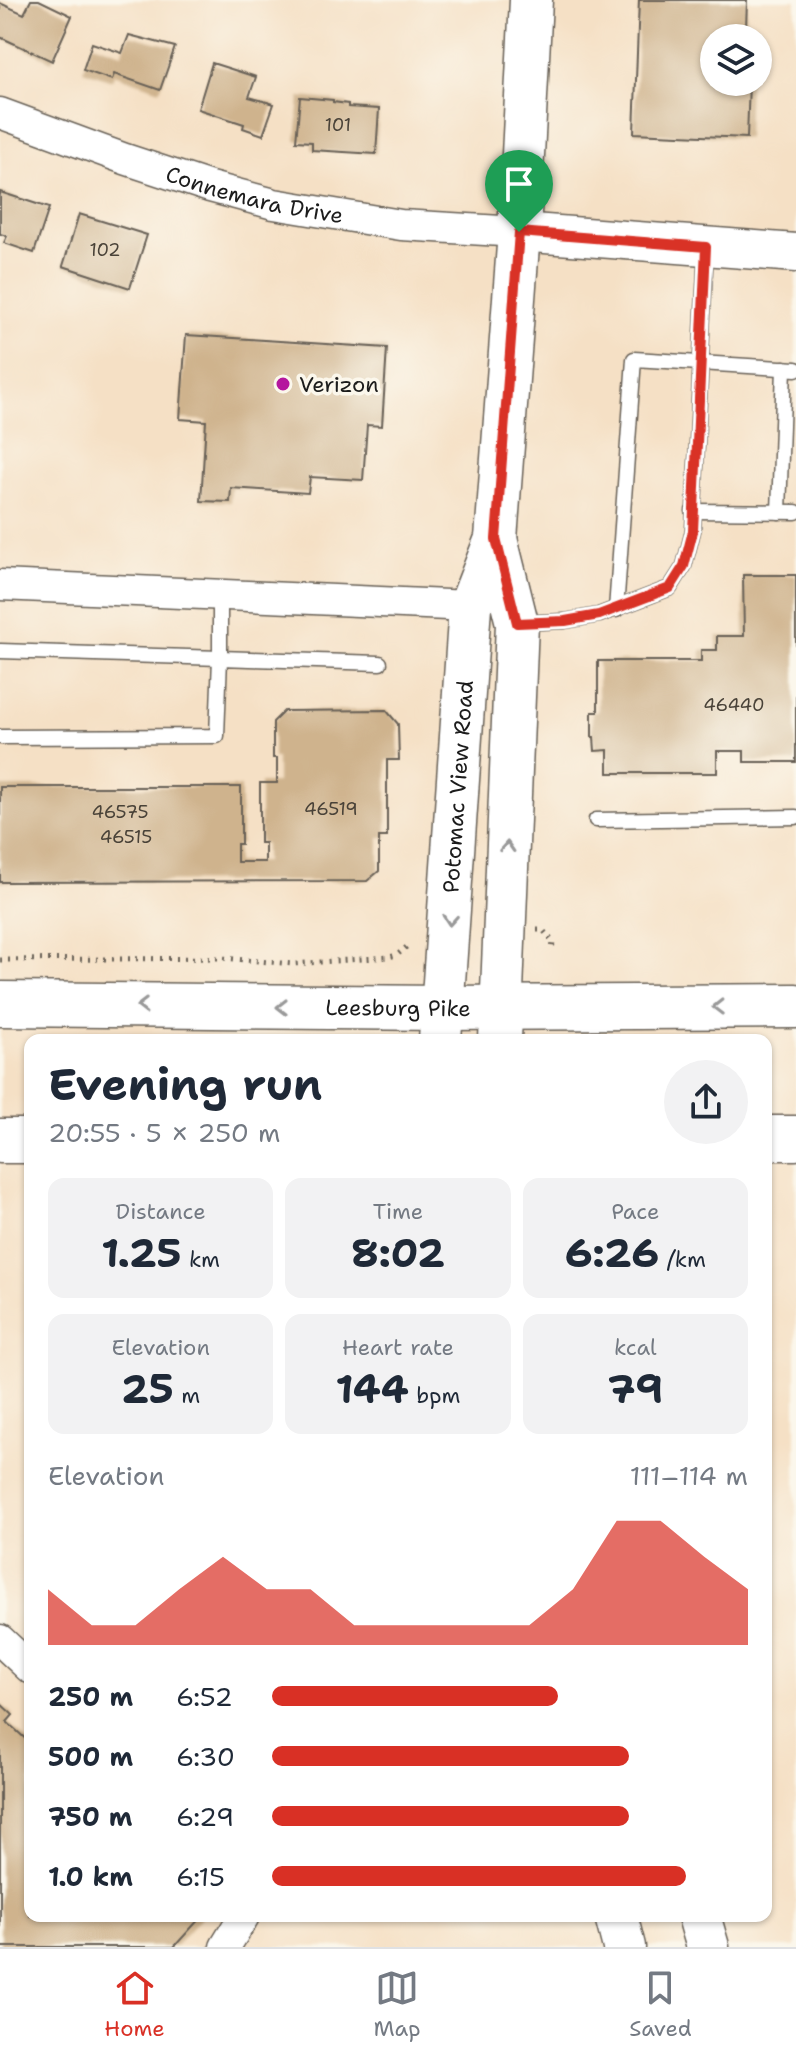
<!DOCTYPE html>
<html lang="en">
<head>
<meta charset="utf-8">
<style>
	body { margin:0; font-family:"Shantell Sans",sans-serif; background:#f2f2f3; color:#1f2937; height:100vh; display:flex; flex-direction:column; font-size:30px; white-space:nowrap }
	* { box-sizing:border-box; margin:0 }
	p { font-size:26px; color:#747a83 }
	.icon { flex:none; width:44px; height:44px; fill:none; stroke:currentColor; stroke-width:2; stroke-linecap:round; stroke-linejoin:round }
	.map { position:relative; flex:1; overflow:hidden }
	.drawer { position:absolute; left:24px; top:1034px; width:748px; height:888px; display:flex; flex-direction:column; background:#fff; border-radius:16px; box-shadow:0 2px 6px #0004 }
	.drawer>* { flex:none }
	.controls { position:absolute; left:700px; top:24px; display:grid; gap:16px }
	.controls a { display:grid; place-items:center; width:72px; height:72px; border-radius:50%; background:#fff; box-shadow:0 2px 6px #0004; font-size:40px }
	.pin { position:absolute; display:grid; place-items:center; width:68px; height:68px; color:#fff; margin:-82px -34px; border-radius:50% 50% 50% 0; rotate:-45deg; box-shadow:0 0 8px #0007 }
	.pin .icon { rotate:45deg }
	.round { display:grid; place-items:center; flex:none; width:84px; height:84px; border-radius:42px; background:#f2f2f3 }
	.overview { display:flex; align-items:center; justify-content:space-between; height:136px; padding:0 24px }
	h1 { font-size:44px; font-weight:700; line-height:60px }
	.stats { display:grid; grid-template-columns:repeat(3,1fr); gap:12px; height:136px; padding:8px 24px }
	.stats div { display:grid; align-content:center; border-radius:16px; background:#f2f2f3; text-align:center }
	.stats b { font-size:40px; font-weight:700 }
	.stats small { font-size:22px; font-weight:400 }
	.stats p { font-size:22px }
	.chart { height:224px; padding:16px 24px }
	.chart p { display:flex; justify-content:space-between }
	.chart svg { width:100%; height:144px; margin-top:8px; fill:#d93025; opacity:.7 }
	ul { padding:0 24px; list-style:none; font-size:26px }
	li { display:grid; grid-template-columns:128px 96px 1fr; align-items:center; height:60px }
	li i { height:20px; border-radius:10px; background:#d93025 }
	.tab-bar { display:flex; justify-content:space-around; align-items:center; height:112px; border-top:2px solid #e0e1e3; background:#fff; font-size:22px; color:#747a83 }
	.tab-bar a { display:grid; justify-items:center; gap:4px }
	.tab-bar .current { color:#d93025 }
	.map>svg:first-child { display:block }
</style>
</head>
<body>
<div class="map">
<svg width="796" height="1947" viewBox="0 0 796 1947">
	<rect width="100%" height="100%" fill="#fbf7ec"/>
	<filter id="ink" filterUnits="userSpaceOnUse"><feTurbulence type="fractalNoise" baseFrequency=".0125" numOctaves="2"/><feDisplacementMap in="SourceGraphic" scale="16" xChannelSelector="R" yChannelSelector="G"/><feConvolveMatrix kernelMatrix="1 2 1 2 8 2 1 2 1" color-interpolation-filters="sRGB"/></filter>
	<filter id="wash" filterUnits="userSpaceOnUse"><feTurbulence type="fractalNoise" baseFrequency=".006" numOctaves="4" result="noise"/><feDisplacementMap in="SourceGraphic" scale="32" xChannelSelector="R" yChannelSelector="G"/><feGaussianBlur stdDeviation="1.8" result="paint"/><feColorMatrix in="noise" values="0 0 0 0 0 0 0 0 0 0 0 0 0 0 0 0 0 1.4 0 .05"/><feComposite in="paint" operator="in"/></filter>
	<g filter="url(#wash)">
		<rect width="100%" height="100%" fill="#f5e0c5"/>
		<g id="blocks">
			<g fill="#cfb38d">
				<polygon points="31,0 39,0 72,16 52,61 0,37 0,3 24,14"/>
				<polygon points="639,0 747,0 746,28 751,29 751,38 714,38 714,82 749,82 747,138 634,133"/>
				<polygon points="129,35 175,47 160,90 114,74 112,80 83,70 92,43 122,53"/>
				<polygon points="212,63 256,77 249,97 274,104 263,135 243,128 244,124 198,109"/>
				<polygon points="300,97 333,100 333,102 348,104 348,107 379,109 376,154 312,150 312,142 296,141"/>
				<polygon points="0,192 49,208 34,253 4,243 7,236 0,234"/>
				<polygon points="79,214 147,235 130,288 63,266"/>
				<polygon points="186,335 387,348 382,426 367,425 363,480 310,477 308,493 231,488 230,502 201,501 206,421 180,419"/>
				<polygon points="743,575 796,575 796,762 744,762 744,751 717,751 717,773 608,773 608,750 595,751 594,737 592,737 592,712 598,712 598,661 701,661 701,650 717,650 717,636 744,636"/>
				<polygon points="386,710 398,724 399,760 387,760 387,837 379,837 379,871 367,881 0,882 0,787 241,787 241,844 237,844 237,862 265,862 265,843 260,843 260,783 277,783 277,758 273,758 273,722 284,711"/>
				<polygon points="0,1703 13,1715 7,1722 30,1743 30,1916 202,1916 174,1947 0,1947"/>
			</g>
		</g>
	</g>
	<g filter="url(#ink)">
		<use href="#blocks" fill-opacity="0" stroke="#686157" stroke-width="2"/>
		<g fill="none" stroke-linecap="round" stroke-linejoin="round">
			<g stroke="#686157" stroke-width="17">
				<g id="service">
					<polyline points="693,511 796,512"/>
					<polyline points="779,512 784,368"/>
					<polyline points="616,610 634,359 796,369"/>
					<polyline points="519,623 565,621 599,615 670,588 684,566 693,531 706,247"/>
					<polyline points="0,651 220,658 220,593"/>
					<polyline points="0,737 217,736 220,658 380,663"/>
					<polyline points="596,820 796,817"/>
				</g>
			</g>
			<g stroke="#686157" stroke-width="33">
				<g id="minor">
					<path id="s1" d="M0 113 125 159 210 187 274 204 401 225 519 232"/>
					<polyline points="0,585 470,606"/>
					<polyline points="0,1640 30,1668"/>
					<polyline points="225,1947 244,1916"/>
				</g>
			</g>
			<g stroke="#686157" stroke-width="41">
				<polyline id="tertiary" points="519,232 796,253"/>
			</g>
			<g stroke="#686157" stroke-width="45">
				<g id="secondary">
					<polyline points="496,539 517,623 500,1040"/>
					<path id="s2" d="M440 1040 470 606 496 539 519 232 531 0"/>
					<polyline points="616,1916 624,1947"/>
					<polyline points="699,1916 708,1947"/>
				</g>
			</g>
			<g stroke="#686157" stroke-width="47">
				<g id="trunk">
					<path id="s3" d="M0 1004 444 1008 796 1006"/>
					<polyline points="766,1138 796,1138"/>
					<polyline points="0,1141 30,1141"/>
				</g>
			</g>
			<g stroke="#686157" stroke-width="5" stroke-dasharray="2 6" stroke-linecap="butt">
				<polyline points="537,930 543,930 553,942 552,952"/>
				<polyline points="0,960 222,958 293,964 389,957 397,955 410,944"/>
			</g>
			<use href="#service" stroke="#fff" stroke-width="14"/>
			<use href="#minor" stroke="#fff" stroke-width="30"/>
			<use href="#tertiary" stroke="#fff" stroke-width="38"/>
			<use href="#secondary" stroke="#fff" stroke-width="42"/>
			<use href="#trunk" stroke="#fff" stroke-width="44"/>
		</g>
		<defs><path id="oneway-chevron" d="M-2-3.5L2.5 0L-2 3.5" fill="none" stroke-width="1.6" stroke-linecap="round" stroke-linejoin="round" transform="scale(2)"/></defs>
		<g stroke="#999">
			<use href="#oneway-chevron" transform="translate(507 847) rotate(-87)"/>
			<use href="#oneway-chevron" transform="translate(450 920) rotate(94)"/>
			<use href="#oneway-chevron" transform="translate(142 1006) rotate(-179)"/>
			<use href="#oneway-chevron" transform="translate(282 1007) rotate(-180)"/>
			<use href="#oneway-chevron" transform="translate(718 1007) rotate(179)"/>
		</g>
	</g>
	<g fill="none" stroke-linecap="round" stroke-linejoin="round" filter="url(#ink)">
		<g stroke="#fff" stroke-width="16">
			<polygon id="route" points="519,232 706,247 693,531 684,566 670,588 599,615 565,621 517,623 496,539"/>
		</g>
		<use href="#route" stroke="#d93025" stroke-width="10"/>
	</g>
	<circle fill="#b5179e" stroke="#fbf7ec" stroke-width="3" cx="283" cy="384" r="8"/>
	<g text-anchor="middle" stroke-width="7" stroke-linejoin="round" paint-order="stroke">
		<g font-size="18" fill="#494238">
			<text x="338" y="131">101</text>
			<text x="105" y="256">102</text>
			<text x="734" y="711">46440</text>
			<text x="331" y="815">46519</text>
			<text x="120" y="818">46575</text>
			<text x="126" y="843">46515</text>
		</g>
		<g font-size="22" fill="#1c1c1c" stroke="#fbf7ec">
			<text dy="8" stroke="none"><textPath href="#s1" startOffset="268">Connemara Drive</textPath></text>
			<text dy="8" stroke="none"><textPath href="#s2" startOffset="254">Potomac View Road</textPath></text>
			<text dy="8" stroke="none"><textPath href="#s3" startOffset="398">Leesburg Pike</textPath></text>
		</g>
		<g font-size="22" fill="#1c1c1c" stroke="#fbf7ec" text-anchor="start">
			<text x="299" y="392">Verizon</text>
		</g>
	</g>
</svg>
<div class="controls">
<a><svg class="icon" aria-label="layers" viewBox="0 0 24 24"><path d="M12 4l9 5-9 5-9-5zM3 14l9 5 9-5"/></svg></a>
</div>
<div class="pin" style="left:519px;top:232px;background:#1e9e55"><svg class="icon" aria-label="arrive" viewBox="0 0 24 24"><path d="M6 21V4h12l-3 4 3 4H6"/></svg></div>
<section class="drawer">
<div class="overview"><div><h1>Evening run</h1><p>20:55 · 5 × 250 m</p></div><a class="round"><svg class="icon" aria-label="share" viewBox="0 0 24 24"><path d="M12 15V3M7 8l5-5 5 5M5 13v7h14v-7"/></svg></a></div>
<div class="stats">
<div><p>Distance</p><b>1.25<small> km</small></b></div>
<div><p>Time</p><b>8:02</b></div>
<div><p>Pace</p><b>6:26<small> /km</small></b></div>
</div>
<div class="stats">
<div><p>Elevation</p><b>25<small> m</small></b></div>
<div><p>Heart rate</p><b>144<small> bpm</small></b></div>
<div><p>kcal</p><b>79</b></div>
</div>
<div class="chart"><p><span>Elevation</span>111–114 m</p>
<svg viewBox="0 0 160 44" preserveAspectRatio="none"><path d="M0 44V27L10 38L20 38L30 27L40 17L50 27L60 27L70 38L80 38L90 38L100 38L110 38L120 27L130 6L140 6L150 17L160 27V44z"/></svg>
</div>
<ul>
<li><b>250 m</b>6:52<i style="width:60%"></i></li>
<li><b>500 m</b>6:30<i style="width:75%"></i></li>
<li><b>750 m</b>6:29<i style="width:75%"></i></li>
<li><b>1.0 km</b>6:15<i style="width:87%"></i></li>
</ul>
</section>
</div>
<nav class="tab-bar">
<a class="current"><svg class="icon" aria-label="home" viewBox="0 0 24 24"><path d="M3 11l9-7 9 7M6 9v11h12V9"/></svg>Home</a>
<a><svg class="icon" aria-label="map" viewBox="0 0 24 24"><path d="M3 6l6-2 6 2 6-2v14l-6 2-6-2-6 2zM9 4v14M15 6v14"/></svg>Map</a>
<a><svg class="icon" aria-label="saved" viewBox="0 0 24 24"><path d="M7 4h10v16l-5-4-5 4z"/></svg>Saved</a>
</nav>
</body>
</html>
